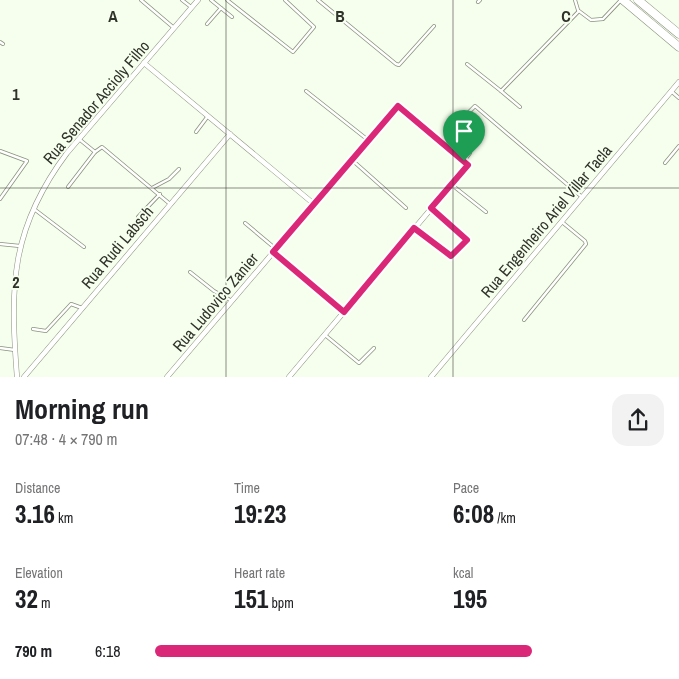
<!DOCTYPE html>
<html lang="en">
<head>
<meta charset="utf-8">
<style>
	body { margin:0; font-family:"Archivo Narrow",sans-serif; background:#f2f2f2; color:#202124; height:100vh; display:flex; flex-direction:column; font-size:19px; white-space:nowrap }
	* { box-sizing:border-box; margin:0 }
	p { font-size:16px; color:#757577 }
	.icon { flex:none; width:28px; height:28px; fill:none; stroke:currentColor; stroke-width:2; stroke-linecap:round; stroke-linejoin:round }
	.map { position:relative; height:377px; overflow:hidden }
	.details { display:flex; flex-direction:column; background:#fff; flex:1 }
	.details>* { flex:none }
	.pin { position:absolute; display:grid; place-items:center; width:42px; height:42px; color:#fff; margin:-51px -21px; border-radius:50% 50% 50% 0; rotate:-45deg; box-shadow:0 0 5px #0007 }
	.pin .icon { rotate:45deg }
	.round { display:grid; place-items:center; flex:none; width:52px; height:52px; border-radius:15px; background:#f2f2f2 }
	.head { display:flex; align-items:center; justify-content:space-between; height:85px; padding:0 15px }
	h1 { font-size:28px; font-weight:700; line-height:38px }
	.stats { display:grid; grid-template-columns:repeat(3,1fr); gap:8px; height:85px; padding:5px 15px }
	.stats div { display:grid; align-content:center }
	.stats b { font-size:25px; font-weight:700 }
	.stats small { font-size:14px; font-weight:400 }
	.stats p { font-size:14px }
	ul { padding:0 15px; list-style:none; font-size:16px }
	li { display:grid; grid-template-columns:80px 60px 1fr; align-items:center; height:38px }
	li i { height:12px; border-radius:6px; background:#db2777 }
	.map>svg:first-child { display:block }
</style>
</head>
<body>
<div class="map">
<svg width="679" height="377" viewBox="0 0 679 377">
	<rect width="100%" height="100%" fill="#f6feed"/>
	<g fill="none" stroke-linecap="round" stroke-linejoin="round">
		<g stroke="#89927e" stroke-width="4">
			<g id="lane">
				<polyline points="141,0 174,28"/>
				<polyline points="182,0 191,7"/>
				<polyline points="211,0 232,17"/>
				<polyline points="227,0 293,52 314,27 285,0"/>
				<polyline points="318,0 396,64 399,65 434,26"/>
				<polyline points="575,0 578,10"/>
				<polyline points="478,2 480,0"/>
				<polyline points="207,24 221,8"/>
				<polyline points="0,42 3,44"/>
				<polyline points="467,64 501,91"/>
				<polyline points="306,91 368,140"/>
				<polyline points="671,91 679,98"/>
				<polyline points="520,107 501,91 579,11 591,20 603,19 621,0"/>
				<polyline points="196,132 208,116"/>
				<polyline points="0,151 27,161 0,199"/>
				<polyline points="95,152 102,147 170,204"/>
				<polyline points="352,160 406,208"/>
				<polyline points="464,161 470,153 449,132 475,106 582,197"/>
				<polyline points="665,163 679,146"/>
				<polyline points="452,185 486,212"/>
				<polyline points="68,187 95,152 79,139"/>
				<polyline points="152,188 169,179 179,169"/>
				<polyline points="34,209 84,247"/>
				<polyline points="138,217 160,194"/>
				<polyline points="245,223 276,249"/>
				<polyline points="416,229 451,256 467,240 431,208"/>
				<polyline points="0,244 20,246"/>
				<polyline points="190,272 214,291 232,301"/>
				<polyline points="524,320 586,244 585,241 562,222"/>
				<polyline points="33,329 46,331 71,304 82,308"/>
				<polyline points="325,335 359,363 374,348"/>
				<polyline points="0,348 15,350"/>
			</g>
		</g>
		<g stroke="#89927e" stroke-width="5.5">
			<g id="street">
				<polyline points="144,63 314,204"/>
				<polyline points="273,252 344,312"/>
				<path d="M17 377C10 287 10 229 67 153L198 0"/>
				<polyline points="24,377 230,134"/>
				<polyline points="167,377 398,106 468,165 289,377"/>
				<polyline points="431,377 679,82"/>
			</g>
		</g>
		<g stroke="#89927e" stroke-width="9">
			<g id="primary">
				<polyline points="623,0 679,47"/>
				<polyline points="638,0 679,34"/>
			</g>
		</g>
		<use href="#lane" stroke="#fff" stroke-width="2.5"/>
		<use href="#street" stroke="#fff" stroke-width="4.5"/>
		<use href="#primary" stroke="#fff" stroke-width="8"/>
	</g>
	<g fill="none" stroke-linecap="round" stroke-linejoin="round">
		<g stroke="#fff" stroke-width="10">
			<polygon id="route" points="398,106 468,165 431,208 467,240 451,256 414,228 344,312 273,252"/>
		</g>
		<use href="#route" stroke="#db2777" stroke-width="6"/>
	</g>
	<path fill="none" stroke="#2f332a" stroke-width="1" stroke-opacity="0.55" d="M226 0V377M453 0V377M0 188H679"/>
	<g text-anchor="middle" stroke-width="4" stroke-linejoin="round" paint-order="stroke">
		<g font-size="16" fill="#2f332a" stroke="#f6feed">
			<text transform="translate(96 102) rotate(-50)" y="6">Rua Senador Accioly Filho</text>
			<text transform="translate(546 221) rotate(-50)" y="6">Rua Engenheiro Ariel Villar Tacla</text>
			<text transform="translate(117 247) rotate(-50)" y="6">Rua Rudi Labsch</text>
			<text transform="translate(215 302) rotate(-50)" y="6">Rua Ludovico Zanier</text>
		</g>
	</g>
	<g font-size="16" text-anchor="middle" font-weight="bold" fill="#2f332a" stroke="#f6feed" stroke-width="4" stroke-linejoin="round" paint-order="stroke">
		<text x="113" y="22">A</text>
		<text x="340" y="22">B</text>
		<text x="566" y="22">C</text>
		<text x="16" y="100">1</text>
		<text x="16" y="288">2</text>
	</g>
</svg>
<div class="pin" style="left:464px;top:161px;background:#1e9e55"><svg class="icon" aria-label="arrive" viewBox="0 0 24 24"><path d="M6 21V4h12l-3 4 3 4H6"/></svg></div>
</div>
<section class="details">
<div class="head"><div><h1>Morning run</h1><p>07:48 · 4 × 790 m</p></div><a class="round"><svg class="icon" aria-label="share" viewBox="0 0 24 24"><path d="M12 15V3M7 8l5-5 5 5M5 13v7h14v-7"/></svg></a></div>
<div class="stats">
<div><p>Distance</p><b>3.16<small> km</small></b></div>
<div><p>Time</p><b>19:23</b></div>
<div><p>Pace</p><b>6:08<small> /km</small></b></div>
</div>
<div class="stats">
<div><p>Elevation</p><b>32<small> m</small></b></div>
<div><p>Heart rate</p><b>151<small> bpm</small></b></div>
<div><p>kcal</p><b>195</b></div>
</div>
<ul>
<li><b>790 m</b>6:18<i style="width:74%"></i></li>
</ul>
</section>
</body>
</html>
